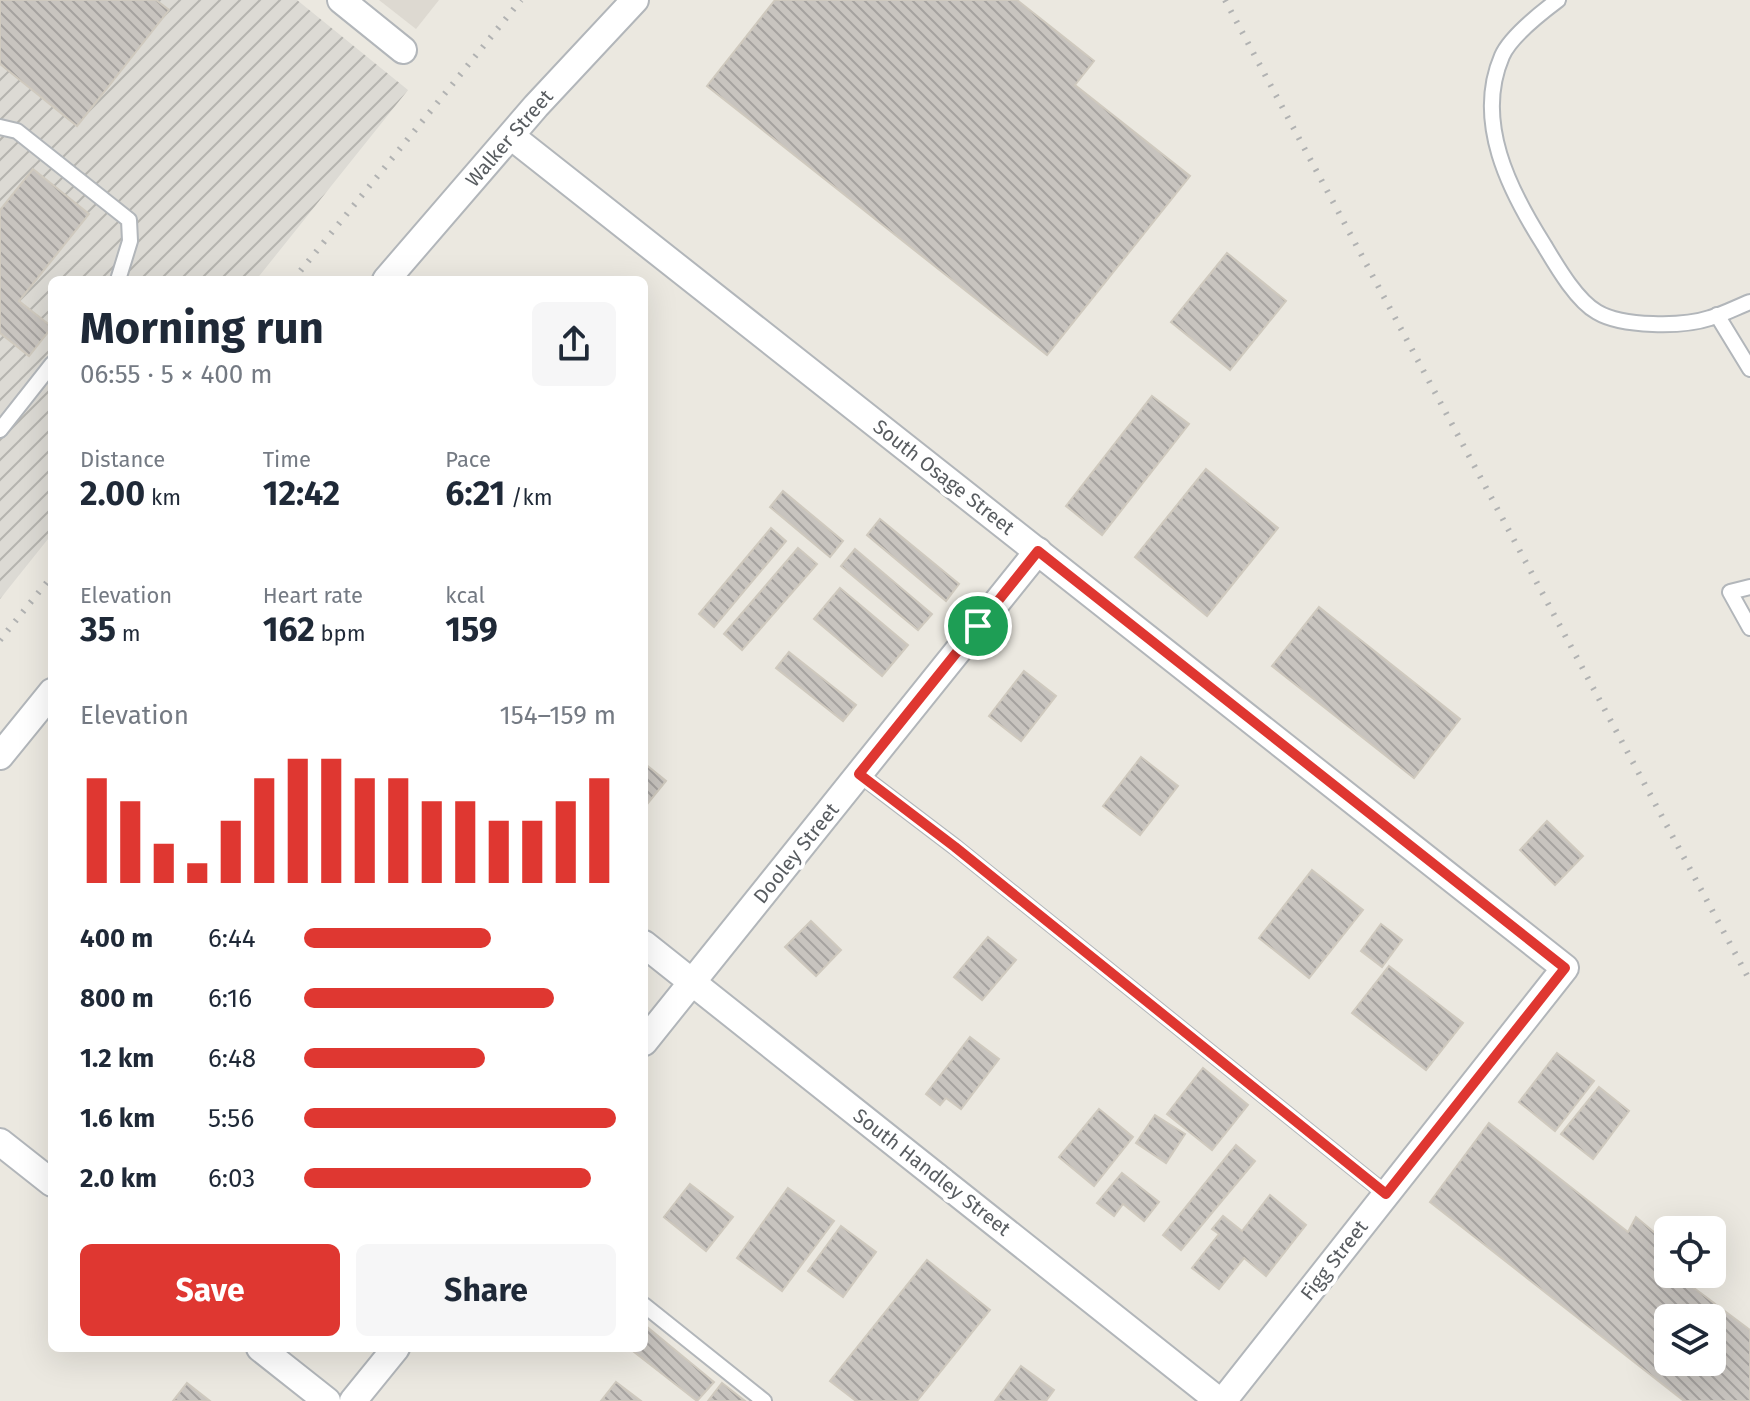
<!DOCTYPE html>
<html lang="en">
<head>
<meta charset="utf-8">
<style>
	body { margin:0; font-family:"Fira Sans",sans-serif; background:#f6f6f7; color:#1f2937; height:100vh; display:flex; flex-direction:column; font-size:30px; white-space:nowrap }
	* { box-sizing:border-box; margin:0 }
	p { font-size:26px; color:#747a83 }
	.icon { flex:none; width:44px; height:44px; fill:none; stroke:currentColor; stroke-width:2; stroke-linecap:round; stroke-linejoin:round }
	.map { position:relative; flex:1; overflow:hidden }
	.sheet { position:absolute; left:48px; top:276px; width:600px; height:1076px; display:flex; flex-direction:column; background:#fff; border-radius:12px; box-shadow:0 8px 32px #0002 }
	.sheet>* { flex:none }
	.controls { position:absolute; left:1654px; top:1216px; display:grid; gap:16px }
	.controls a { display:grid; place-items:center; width:72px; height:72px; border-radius:12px; background:#fff; box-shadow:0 8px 32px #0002; font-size:40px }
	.pin { position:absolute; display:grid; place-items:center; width:68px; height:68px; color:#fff; margin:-34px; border:4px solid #fff; border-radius:50%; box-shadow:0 2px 8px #0007 }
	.round { display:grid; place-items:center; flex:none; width:84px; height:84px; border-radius:12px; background:#f6f6f7 }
	.head { display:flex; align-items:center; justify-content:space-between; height:136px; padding:0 32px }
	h1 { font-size:44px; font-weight:700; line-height:60px }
	.figures { display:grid; grid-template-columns:repeat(3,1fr); gap:12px; height:136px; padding:8px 32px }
	.figures div { display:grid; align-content:center }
	.figures b { font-size:34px; font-weight:700 }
	.figures small { font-size:22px; font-weight:400 }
	.figures p { font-size:22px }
	.chart { height:224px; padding:16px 32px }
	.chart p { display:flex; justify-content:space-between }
	.chart svg { width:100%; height:144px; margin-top:8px; stroke:#df3731; stroke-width:6 }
	.cta { display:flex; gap:16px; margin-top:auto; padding:16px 32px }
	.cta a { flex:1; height:92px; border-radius:12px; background:#df3731; color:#fff; font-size:32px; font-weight:700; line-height:92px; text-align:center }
	.cta a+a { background:#f6f6f7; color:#1f2937 }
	ul { padding:0 32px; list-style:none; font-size:26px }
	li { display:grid; grid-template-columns:128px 96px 1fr; align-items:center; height:60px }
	li i { height:20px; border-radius:10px; background:#df3731 }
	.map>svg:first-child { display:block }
</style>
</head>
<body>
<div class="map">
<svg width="1750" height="1401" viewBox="0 0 1750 1401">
	<defs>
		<pattern id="industrial-furrows" width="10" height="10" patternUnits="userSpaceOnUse" patternTransform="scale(2)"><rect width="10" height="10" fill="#dcdad4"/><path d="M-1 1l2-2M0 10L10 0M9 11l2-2" fill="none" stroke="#b5b4af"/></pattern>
		<pattern id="building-back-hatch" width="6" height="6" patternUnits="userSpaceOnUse" patternTransform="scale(2)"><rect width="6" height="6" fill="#c8c4bf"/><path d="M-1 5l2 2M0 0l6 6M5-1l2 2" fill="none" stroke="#a5a29f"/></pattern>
	</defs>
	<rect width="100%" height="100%" fill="#ebe8e0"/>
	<polygon fill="url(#industrial-furrows)" points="0,0 297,0 408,90 256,280 52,280 52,534 0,599"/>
	<polygon fill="#ddd9d1" points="379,0 439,0 416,29"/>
	<g fill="url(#building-back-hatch)" stroke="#cfc9be" stroke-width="2" fill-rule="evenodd">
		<polygon points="0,0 156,0 169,10 77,126 0,64"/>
		<polygon points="775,0 1017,0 1094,61 1075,85 1190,176 1047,355 707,86"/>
		<polygon points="33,169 89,214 19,301 52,327 29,356 0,333 0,210"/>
		<polygon points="1227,253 1286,301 1230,370 1171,322"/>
		<polygon points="1152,396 1189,424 1102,535 1066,506"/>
		<polygon points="1206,469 1278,528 1207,616 1135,557"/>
		<polygon points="783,491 843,541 830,557 770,507"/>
		<polygon points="880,519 959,584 946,601 867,535"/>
		<polygon points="771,528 786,541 714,627 699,614"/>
		<polygon points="798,548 817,564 742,650 724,634"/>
		<polygon points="855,549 932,614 918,630 841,566"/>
		<polygon points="840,588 908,645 882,676 814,619"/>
		<polygon points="1319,607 1460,719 1414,778 1272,666"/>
		<polygon points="789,652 856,705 843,721 776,668"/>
		<polygon points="1024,671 1056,696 1021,741 989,716"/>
		<polygon points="1141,757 1178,786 1140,835 1103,806"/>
		<polygon points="644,763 666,781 644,808"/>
		<polygon points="1547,821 1583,856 1555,885 1520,850"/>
		<polygon points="1312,870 1363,910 1309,978 1259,938"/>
		<polygon points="811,921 841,950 816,976 785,947"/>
		<polygon points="1381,924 1402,940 1382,967 1361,951"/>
		<polygon points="988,937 1016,960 982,1000 954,977"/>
		<polygon points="1389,966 1463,1023 1426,1070 1352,1013"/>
		<polygon points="970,1037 999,1059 961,1109 946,1098 940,1105 926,1094"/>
		<polygon points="1557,1053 1594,1081 1555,1131 1519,1102"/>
		<polygon points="1203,1068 1248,1105 1212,1150 1167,1114"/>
		<polygon points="1599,1087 1629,1111 1593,1159 1561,1134"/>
		<polygon points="1099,1109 1133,1137 1094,1186 1059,1157"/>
		<polygon points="1155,1115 1185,1134 1166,1163 1136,1143"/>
		<path d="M1489 1123 1628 1232 1636 1217 1668 1244V1274H1687L1682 1279 1750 1330V1401H1684L1430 1202ZM1668 1318H1712V1362H1668Z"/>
		<polygon points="1236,1145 1255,1161 1181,1250 1163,1235"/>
		<polygon points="1122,1173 1159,1202 1144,1221 1123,1204 1114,1216 1097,1203"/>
		<polygon points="690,1184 733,1217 706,1251 664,1217"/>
		<polygon points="788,1188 834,1221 782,1291 737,1258"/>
		<polygon points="1270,1195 1306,1225 1266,1276 1244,1258 1219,1289 1192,1268 1219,1234 1212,1229 1223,1216 1242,1231"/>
		<polygon points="841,1226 876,1252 843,1297 808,1271"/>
		<polygon points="927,1260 990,1310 917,1401 856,1401 830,1381"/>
		<polygon points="646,1326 714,1382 697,1401 629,1348 644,1348"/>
		<polygon points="1021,1366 1054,1390 1046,1401 995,1401"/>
		<polygon points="616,1382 641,1401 601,1401"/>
		<polygon points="187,1383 210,1401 173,1401"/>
		<polygon points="722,1383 745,1401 708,1401"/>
	</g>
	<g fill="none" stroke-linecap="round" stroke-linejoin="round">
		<g stroke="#b2b6ba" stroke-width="18">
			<g id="service">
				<path d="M1558 0C1542 12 1510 37 1502 56 1474 121 1509 190 1544 245 1556 265 1576 300 1597 312 1622 327 1683 327 1710 318 1724 314 1737 307 1750 302"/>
				<polyline points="0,127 17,131 129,220 130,241 118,280"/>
				<polyline points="1717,315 1750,369"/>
				<polyline points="0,430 52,364"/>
				<polyline points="1750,587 1730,592 1750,628"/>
				<polyline points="859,774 955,847 1386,1194"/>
				<polyline points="644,1305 764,1401"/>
			</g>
		</g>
		<g stroke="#b2b6ba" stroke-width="30">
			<g id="minor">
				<polyline points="341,0 403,50"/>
				<polyline points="511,136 1565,968 1223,1401"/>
				<polyline points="386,280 536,106 635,0"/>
				<polyline points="0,756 52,692"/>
				<polyline points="644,944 1219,1401"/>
				<polyline points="644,1042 1038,551"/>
				<polyline points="0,1142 52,1183"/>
				<polyline points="260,1348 327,1401"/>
				<polyline points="353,1401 396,1348"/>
			</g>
		</g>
		<use href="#service" stroke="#fff" stroke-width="14"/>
		<use href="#minor" stroke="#fff" stroke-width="26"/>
		<g stroke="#b1b2b2" stroke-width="6" stroke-dasharray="2 10" stroke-linecap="butt">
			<polyline points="1225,0 1750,981"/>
			<polyline points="293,280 521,0"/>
			<polyline points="0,640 52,576"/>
		</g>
	</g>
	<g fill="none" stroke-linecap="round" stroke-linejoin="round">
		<g stroke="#fff" stroke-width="16">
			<polygon id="route" points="1038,551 1565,968 1386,1194 955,847 859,774"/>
		</g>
		<use href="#route" stroke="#df3731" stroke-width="10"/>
	</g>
	<g text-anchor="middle" stroke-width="8" stroke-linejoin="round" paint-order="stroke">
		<g font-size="20" fill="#585c60" stroke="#fff">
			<text transform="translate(509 138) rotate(-49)" y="7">Walker Street</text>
			<text transform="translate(944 477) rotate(38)" y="7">South Osage Street</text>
			<text transform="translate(796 853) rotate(-51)" y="7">Dooley Street</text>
			<text transform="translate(932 1172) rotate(38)" y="7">South Handley Street</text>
			<text transform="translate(1334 1260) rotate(-52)" y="7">Figg Street</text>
		</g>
	</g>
</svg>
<div class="controls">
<a><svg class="icon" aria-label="locate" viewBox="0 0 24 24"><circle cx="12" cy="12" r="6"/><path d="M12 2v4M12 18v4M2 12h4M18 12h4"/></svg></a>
<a><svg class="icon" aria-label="layers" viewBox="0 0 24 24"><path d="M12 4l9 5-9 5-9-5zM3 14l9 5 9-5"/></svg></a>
</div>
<div class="pin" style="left:978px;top:626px;background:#1e9e55"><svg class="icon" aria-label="arrive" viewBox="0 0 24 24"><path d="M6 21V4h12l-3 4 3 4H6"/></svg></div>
<section class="sheet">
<div class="head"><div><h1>Morning run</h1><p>06:55 · 5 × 400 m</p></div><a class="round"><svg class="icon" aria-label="share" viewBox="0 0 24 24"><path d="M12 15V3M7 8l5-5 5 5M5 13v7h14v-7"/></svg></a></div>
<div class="figures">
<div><p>Distance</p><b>2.00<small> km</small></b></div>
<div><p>Time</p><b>12:42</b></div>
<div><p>Pace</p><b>6:21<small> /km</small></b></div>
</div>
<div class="figures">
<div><p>Elevation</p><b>35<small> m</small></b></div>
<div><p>Heart rate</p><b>162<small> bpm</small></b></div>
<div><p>kcal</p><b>159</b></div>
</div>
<div class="chart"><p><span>Elevation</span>154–159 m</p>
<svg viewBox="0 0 160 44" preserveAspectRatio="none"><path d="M5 44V12M15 44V19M25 44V32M35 44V38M45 44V25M55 44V12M65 44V6M75 44V6M85 44V12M95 44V12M105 44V19M115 44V19M125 44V25M135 44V25M145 44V19M155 44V12"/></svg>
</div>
<ul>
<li><b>400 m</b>6:44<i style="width:60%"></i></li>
<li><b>800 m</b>6:16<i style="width:80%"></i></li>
<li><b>1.2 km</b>6:48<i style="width:58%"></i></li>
<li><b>1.6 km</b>5:56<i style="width:100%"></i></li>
<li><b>2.0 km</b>6:03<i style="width:92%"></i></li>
</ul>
<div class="cta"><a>Save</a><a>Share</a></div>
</section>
</div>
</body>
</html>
